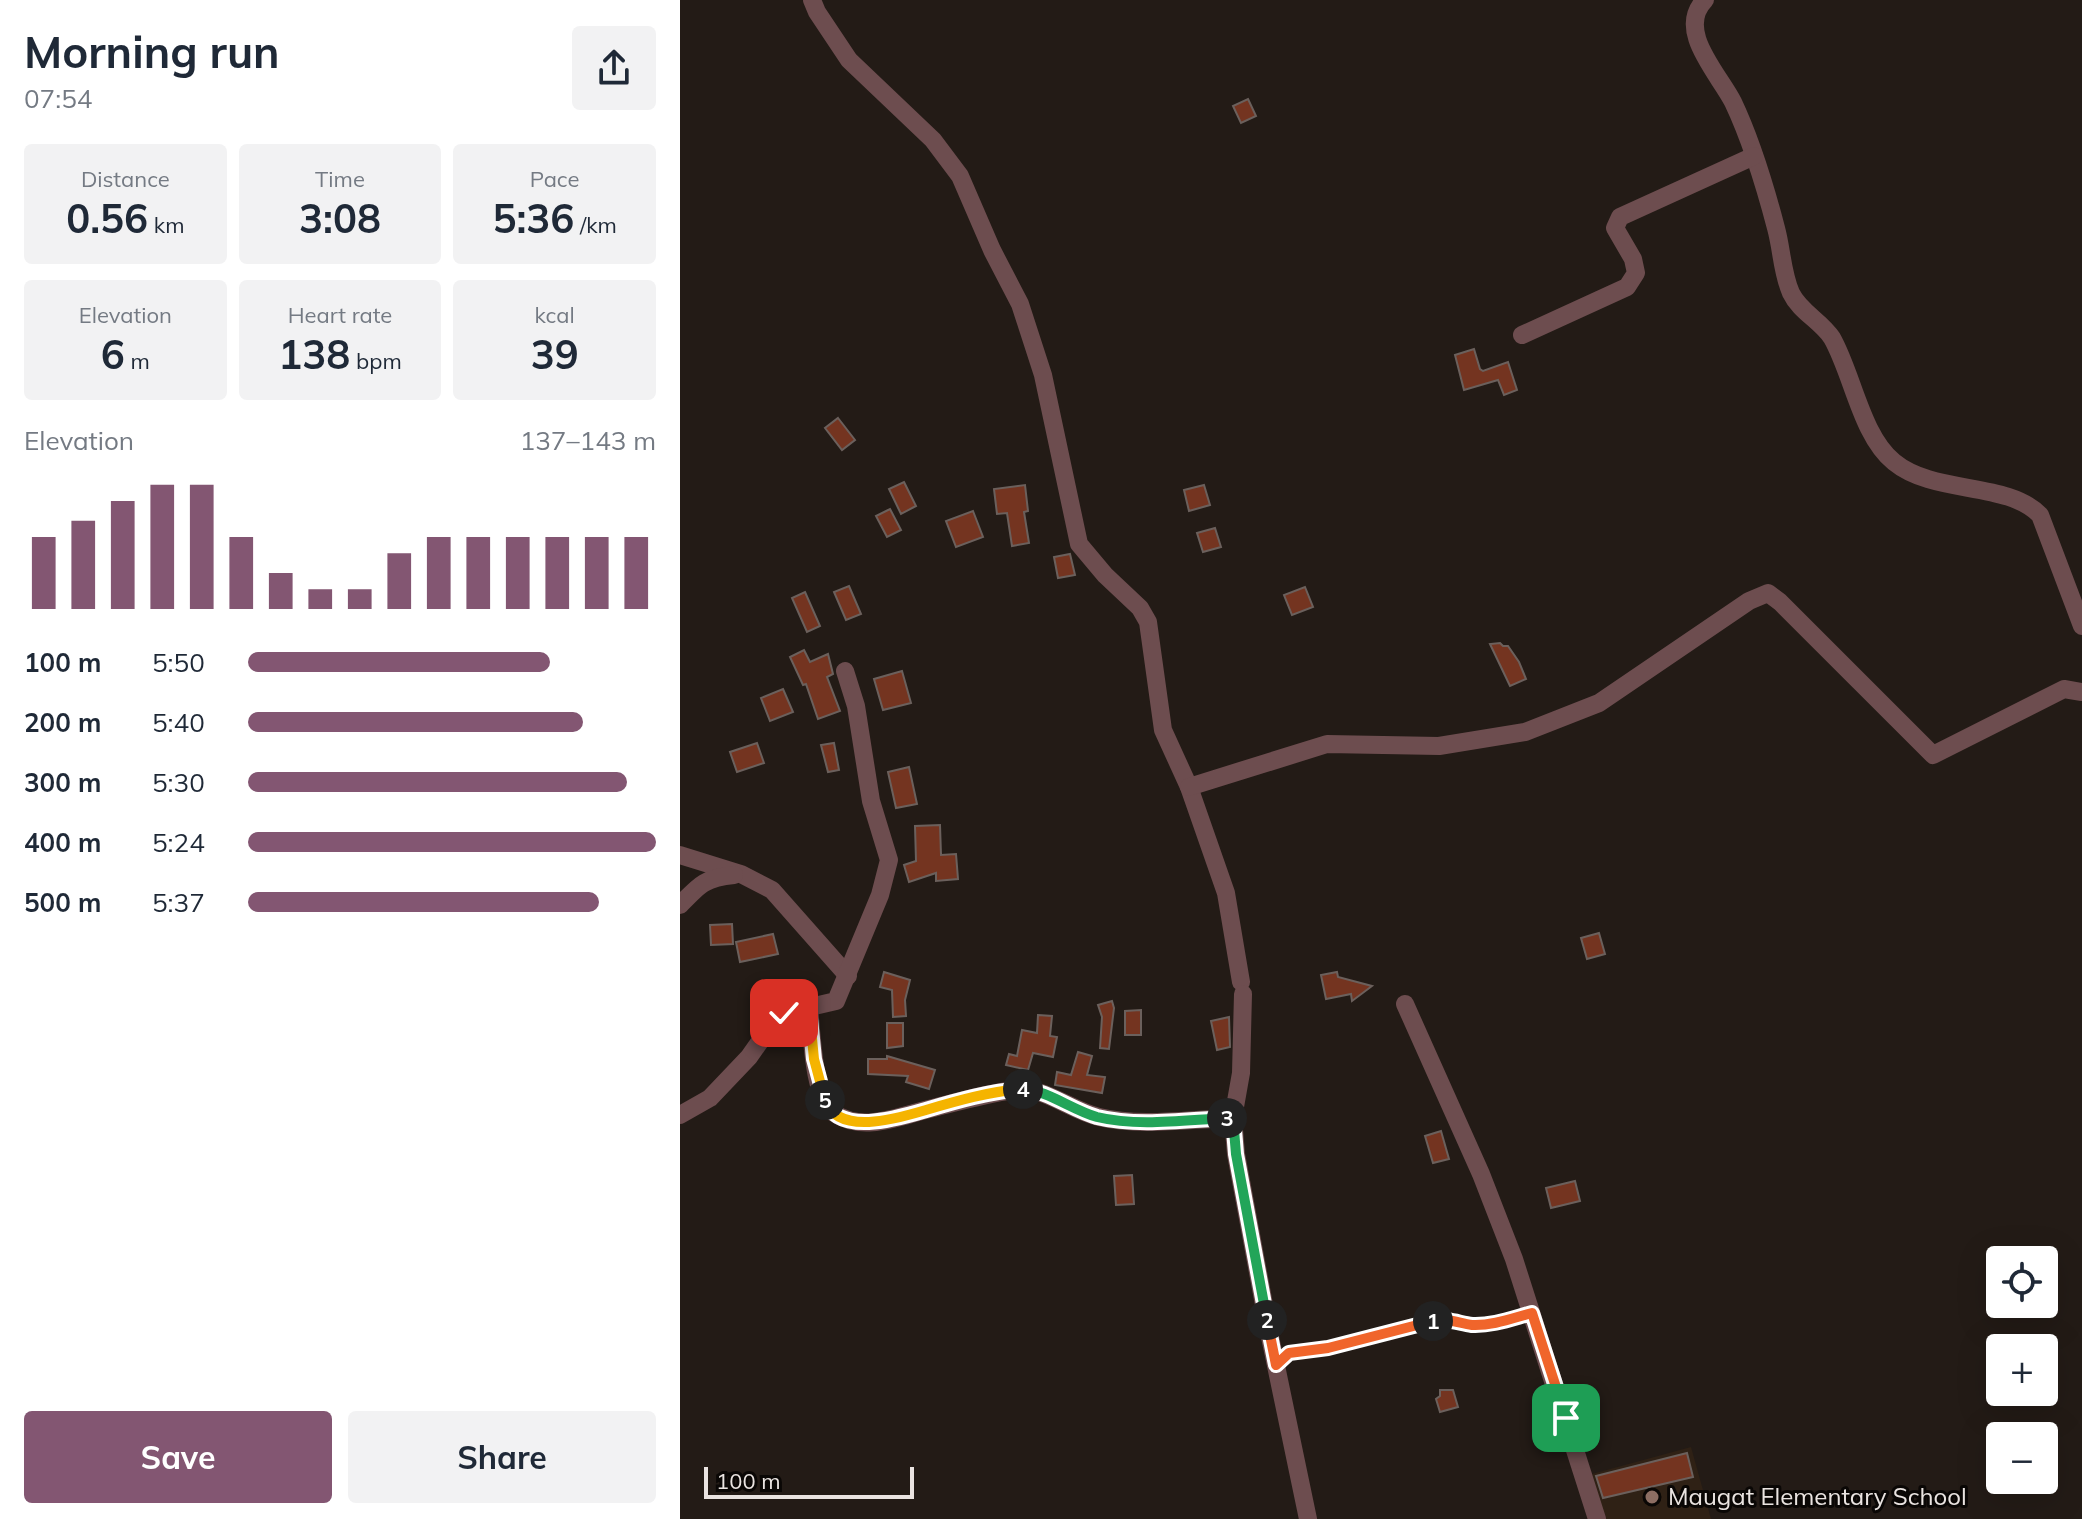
<!DOCTYPE html>
<html lang="en">
<head>
<meta charset="utf-8">
<style>
	body { margin:0; font-family:Mulish,sans-serif; background:#f2f2f3; color:#1f2937; height:100vh; display:flex; flex-direction:column; font-size:30px; white-space:nowrap }
	* { box-sizing:border-box; margin:0 }
	p { font-size:26px; color:#747a83 }
	.icon { flex:none; width:44px; height:44px; fill:none; stroke:currentColor; stroke-width:2; stroke-linecap:round; stroke-linejoin:round }
	.map { position:relative; flex:1; overflow:hidden }
	.panel { display:flex; flex-direction:column; background:#fff; width:680px }
	.panel>* { flex:none }
	.buttons { position:absolute; left:1306px; top:1246px; display:grid; gap:16px }
	.buttons a { display:grid; place-items:center; width:72px; height:72px; border-radius:8px; background:#fff; box-shadow:0 8px 32px #0002; font-size:40px }
	.scale { position:absolute; left:24px; bottom:20px; width:210px; box-sizing:border-box; padding-left:8px; border:4px solid #eae4e1; border-top:0; font-size:22px; line-height:28px; white-space:nowrap; color:#eae4e1; -webkit-text-stroke:6px #0a0705; paint-order:stroke }
	.pin { position:absolute; display:grid; place-items:center; width:68px; height:68px; color:#fff; margin:-34px; border-radius:16px; box-shadow:0 4px 12px #0006 }
	.km { position:absolute; width:40px; height:40px; margin:-20px; border-radius:50%; background:#222; color:#fff; font-size:22px; line-height:40px; text-align:center }
	.round { display:grid; place-items:center; flex:none; width:84px; height:84px; border-radius:8px; background:#f2f2f3 }
	.head { display:flex; align-items:center; justify-content:space-between; height:136px; padding:0 24px }
	h1 { font-size:44px; font-weight:700; line-height:60px }
	.stats { display:grid; grid-template-columns:repeat(3,1fr); gap:12px; height:136px; padding:8px 24px }
	.stats div { display:grid; align-content:center; border-radius:8px; background:#f2f2f3; text-align:center }
	.stats b { font-size:40px; font-weight:700 }
	.stats small { font-size:22px; font-weight:400 }
	.stats p { font-size:22px }
	.chart { height:224px; padding:16px 24px }
	.chart p { display:flex; justify-content:space-between }
	.chart svg { width:100%; height:144px; margin-top:8px; stroke:#835672; stroke-width:6 }
	.button { display:flex; gap:16px; margin-top:auto; padding:16px 24px }
	.button a { flex:1; height:92px; border-radius:8px; background:#835672; color:#fff; font-size:32px; font-weight:700; line-height:92px; text-align:center }
	.button a+a { background:#f2f2f3; color:#1f2937 }
	ul { padding:0 24px; list-style:none; font-size:26px }
	li { display:grid; grid-template-columns:128px 96px 1fr; align-items:center; height:60px }
	li i { height:20px; border-radius:10px; background:#835672 }
	main { display:flex; flex:1; min-height:0 }
	.map>svg:first-child { display:block }
</style>
</head>
<body>
<main>
<section class="panel">
<div class="head"><div><h1>Morning run</h1><p>07:54</p></div><a class="round"><svg class="icon" aria-label="share" viewBox="0 0 24 24"><path d="M12 15V3M7 8l5-5 5 5M5 13v7h14v-7"/></svg></a></div>
<div class="stats">
<div><p>Distance</p><b>0.56<small> km</small></b></div>
<div><p>Time</p><b>3:08</b></div>
<div><p>Pace</p><b>5:36<small> /km</small></b></div>
</div>
<div class="stats">
<div><p>Elevation</p><b>6<small> m</small></b></div>
<div><p>Heart rate</p><b>138<small> bpm</small></b></div>
<div><p>kcal</p><b>39</b></div>
</div>
<div class="chart"><p><span>Elevation</span>137–143 m</p>
<svg viewBox="0 0 160 44" preserveAspectRatio="none"><path d="M5 44V22M15 44V17M25 44V11M35 44V6M45 44V6M55 44V22M65 44V33M75 44V38M85 44V38M95 44V27M105 44V22M115 44V22M125 44V22M135 44V22M145 44V22M155 44V22"/></svg>
</div>
<ul>
<li><b>100 m</b>5:50<i style="width:74%"></i></li>
<li><b>200 m</b>5:40<i style="width:82%"></i></li>
<li><b>300 m</b>5:30<i style="width:93%"></i></li>
<li><b>400 m</b>5:24<i style="width:100%"></i></li>
<li><b>500 m</b>5:37<i style="width:86%"></i></li>
</ul>
<div class="button"><a>Save</a><a>Share</a></div>
</section>
<div class="map">
<svg width="1402" height="1519" viewBox="0 0 1402 1519">
	<rect width="100%" height="100%" fill="#231b16"/>
	<polygon fill="#2f2115" points="1011,1447 1031,1519 925,1519 912,1474"/>
	<g fill="#743420" stroke="#6b605c" stroke-width="2">
		<polygon points="568,99 576,116 561,123 553,106"/>
		<polygon points="794,349 800,369 803,371 828,362 837,390 824,395 818,380 784,390 775,355"/>
		<polygon points="158,418 175,440 162,450 145,428"/>
		<polygon points="224,482 236,506 221,514 209,489"/>
		<polygon points="345,485 348,511 344,512 349,543 332,546 327,513 317,514 314,489"/>
		<polygon points="524,485 530,505 509,511 504,490"/>
		<polygon points="210,509 221,530 207,537 196,516"/>
		<polygon points="293,511 303,537 276,547 266,521"/>
		<polygon points="535,528 541,547 523,552 517,533"/>
		<polygon points="390,554 395,575 378,578 374,557"/>
		<polygon points="169,586 181,614 166,620 154,592"/>
		<polygon points="625,587 633,607 612,615 604,595"/>
		<polygon points="125,592 140,626 127,632 112,598"/>
		<polygon points="820,643 823,646 828,646 839,662 846,679 830,686 810,644"/>
		<polygon points="124,650 130,662 148,654 153,674 147,677 160,711 138,719 126,684 123,685 110,657"/>
		<polygon points="222,671 231,703 203,710 194,679"/>
		<polygon points="103,689 113,712 90,721 81,698"/>
		<polygon points="77,743 84,763 57,772 50,752"/>
		<polygon points="154,743 159,770 148,772 141,745"/>
		<polygon points="229,767 237,804 216,808 208,772"/>
		<polygon points="260,825 261,855 276,854 278,879 256,881 256,873 229,882 224,865 236,861 235,826"/>
		<polygon points="52,924 53,944 31,945 30,925"/>
		<polygon points="919,933 925,954 907,959 901,938"/>
		<polygon points="93,934 98,954 60,962 56,942"/>
		<polygon points="204,972 230,980 225,1000 226,1016 213,1017 212,990 200,987"/>
		<polygon points="657,972 658,977 692,986 672,1001 671,994 646,999 641,975"/>
		<polygon points="432,1001 434,1008 429,1049 420,1048 422,1017 418,1005"/>
		<polygon points="461,1010 461,1035 445,1035 445,1011"/>
		<polygon points="358,1015 372,1016 370,1036 377,1037 373,1057 353,1053 348,1070 326,1065 329,1054 337,1056 342,1030 357,1033"/>
		<polygon points="549,1017 550,1047 537,1050 531,1021"/>
		<polygon points="207,1023 223,1023 223,1046 207,1048"/>
		<polygon points="398,1052 412,1056 407,1075 425,1077 422,1093 375,1085 377,1072 391,1075"/>
		<polygon points="207,1056 255,1070 249,1089 226,1082 228,1076 188,1074 188,1059 207,1059"/>
		<polygon points="761,1131 769,1159 753,1163 745,1136"/>
		<polygon points="452,1175 454,1204 436,1205 434,1176"/>
		<polygon points="895,1181 900,1201 871,1208 866,1188"/>
		<polygon points="760,1390 773,1390 778,1407 760,1412 756,1399 760,1396"/>
		<polygon points="1007,1453 1013,1477 923,1498 916,1476"/>
	</g>
	<g fill="none" stroke-linecap="round" stroke-linejoin="round">
		<polyline stroke="#77706c" stroke-width="3" stroke-dasharray="6 4" stroke-linecap="butt" points="608,1354 648,1348 762,1319 790,1325 806,1325 838,1317"/>
		<g stroke="#6d4d4f" stroke-width="18">
			<polyline points="132,0 137,12 169,60 253,140 280,176 312,250 340,304 363,375 399,544 425,575 460,608 468,622 483,730 509,787 546,893 561,982"/>
			<path d="M1025 0C995 30 1039 74 1053 102 1072 142 1085 186 1096 228 1102 250 1102 273 1111 293 1120 312 1141 321 1152 338 1173 375 1181 435 1214 462 1254 495 1327 481 1360 515L1402 626"/>
			<polyline points="842,335 947,287 956,273 953,259 935,228 940,217 1074,156"/>
			<polyline points="509,787 647,744 759,746 845,732 919,703 1069,601 1088,593 1100,602 1253,755 1384,689 1402,692"/>
			<polyline points="0,855 61,874 92,890 168,976"/>
			<path d="M0 905C20 884 25 878 54 875"/>
			<polyline points="563,994 561,1073 553,1118 556,1154 590,1337 628,1519"/>
			<polyline points="725,1004 801,1174 834,1259 917,1519"/>
			<path d="M129 1008C132 1033 133 1098 154 1113 183 1133 220 1116 249 1109 277 1102 305 1094 333 1090 363 1085 389 1110 419 1117 461 1127 510 1119 553 1118"/>
			<polyline points="0,1115 30,1098 69,1057 95,1020 104,1013 156,1001 200,895 209,860 191,801 176,706 165,671"/>
		</g>
	</g>
	<g fill="none" stroke-linecap="round" stroke-linejoin="round">
		<g stroke="#fff" stroke-width="16">
			<path id="split-1" d="M753 1321C768 1318 778 1323 792 1325 812 1326 833 1318 852 1313L886 1418"/>
		</g>
		<g stroke="#fff" stroke-width="16">
			<polyline id="split-2" points="587,1320 596,1365 609,1353 648,1348 753,1321"/>
		</g>
		<g stroke="#fff" stroke-width="16">
			<polyline id="split-3" points="547,1118 553,1118 556,1154 587,1320"/>
		</g>
		<g stroke="#fff" stroke-width="16">
			<path id="split-4" d="M343 1089C367 1090 392 1110 417 1117 458 1127 505 1120 547 1118"/>
		</g>
		<g stroke="#fff" stroke-width="16">
			<path id="split-5" d="M145 1100C158 1137 219 1118 246 1110 276 1101 311 1091 343 1089"/>
		</g>
		<g stroke="#fff" stroke-width="16">
			<polyline id="split-6" points="104,1013 129,1008 134,1059 145,1100"/>
		</g>
		<use href="#split-1" stroke="#f0652b" stroke-width="10"/>
		<use href="#split-2" stroke="#f0652b" stroke-width="10"/>
		<use href="#split-3" stroke="#22a559" stroke-width="10"/>
		<use href="#split-4" stroke="#22a559" stroke-width="10"/>
		<use href="#split-5" stroke="#f5b400" stroke-width="10"/>
		<use href="#split-6" stroke="#f5b400" stroke-width="10"/>
	</g>
	<circle fill="#8d6e63" stroke="#0a0705" stroke-width="3" cx="972" cy="1497" r="8"/>
	<g text-anchor="middle" stroke-width="6" stroke-linejoin="round" paint-order="stroke">
		<g font-size="24" fill="#eae4e1" stroke="#0a0705" text-anchor="start">
			<text x="988" y="1505">Maugat Elementary School</text>
		</g>
	</g>
</svg>
<div class="buttons">
<a><svg class="icon" aria-label="locate" viewBox="0 0 24 24"><circle cx="12" cy="12" r="6"/><path d="M12 2v4M12 18v4M2 12h4M18 12h4"/></svg></a>
<a>+</a>
<a>−</a>
</div>
<div class="scale">100 m</div>
<div class="pin" style="left:886px;top:1418px;background:#1e9e55"><svg class="icon" aria-label="arrive" viewBox="0 0 24 24"><path d="M6 21V4h12l-3 4 3 4H6"/></svg></div>
<div class="pin" style="left:104px;top:1013px;background:#d93025"><svg class="icon" aria-label="check" viewBox="0 0 24 24"><path d="M5 12l5 5 9-10"/></svg></div>
<b class="km" style="left:753px;top:1321px">1</b>
<b class="km" style="left:587px;top:1320px">2</b>
<b class="km" style="left:547px;top:1118px">3</b>
<b class="km" style="left:343px;top:1089px">4</b>
<b class="km" style="left:145px;top:1100px">5</b>
</div>
</main>
</body>
</html>
